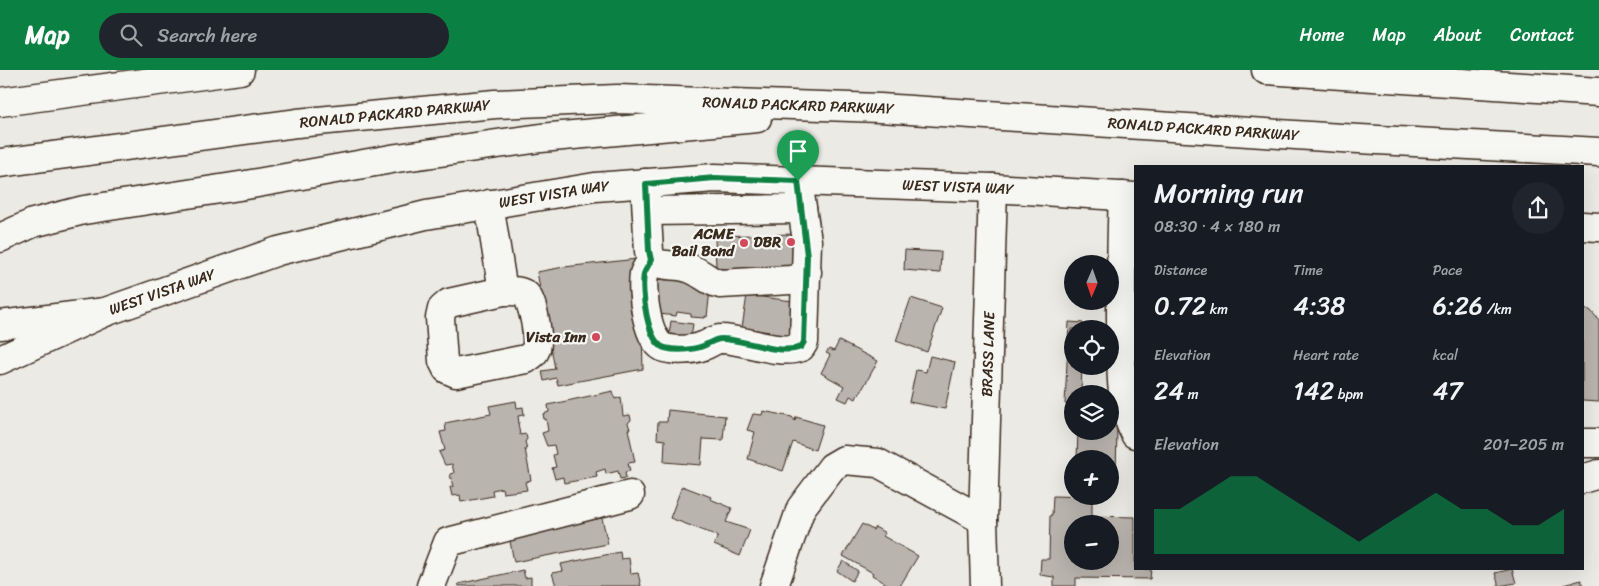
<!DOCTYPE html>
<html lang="en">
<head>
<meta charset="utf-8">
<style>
	body { margin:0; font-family:Sriracha,sans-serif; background:#20242c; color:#f1f3f6; height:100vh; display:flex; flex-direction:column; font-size:19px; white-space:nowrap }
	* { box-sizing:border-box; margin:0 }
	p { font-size:16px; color:#9ea1a6 }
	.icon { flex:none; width:28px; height:28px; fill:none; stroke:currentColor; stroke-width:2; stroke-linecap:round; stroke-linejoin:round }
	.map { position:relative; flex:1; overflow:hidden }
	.drawer { position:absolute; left:1134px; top:95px; width:450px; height:405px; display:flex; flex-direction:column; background:#171b24; border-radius:0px; box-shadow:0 5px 20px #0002 }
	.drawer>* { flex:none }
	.needle { width:32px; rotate:182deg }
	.tools { position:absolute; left:1064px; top:185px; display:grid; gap:10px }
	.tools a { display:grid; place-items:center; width:55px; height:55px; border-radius:50%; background:#171b24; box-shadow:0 5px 20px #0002; font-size:25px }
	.pin { position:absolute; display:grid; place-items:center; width:42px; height:42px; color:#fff; margin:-51px -21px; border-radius:50% 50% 50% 0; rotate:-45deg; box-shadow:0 0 5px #0007 }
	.pin .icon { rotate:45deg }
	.round { display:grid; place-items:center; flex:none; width:52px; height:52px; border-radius:26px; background:#20242c }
	.headline { display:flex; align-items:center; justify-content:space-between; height:85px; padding:0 20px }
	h1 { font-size:28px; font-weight:600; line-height:38px }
	.stats { display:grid; grid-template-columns:repeat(3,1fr); gap:8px; height:85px; padding:5px 20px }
	.stats div { display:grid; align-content:center }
	.stats b { font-size:25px; font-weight:600 }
	.stats small { font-size:14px; font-weight:400 }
	.stats p { font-size:14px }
	.chart { height:140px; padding:10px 20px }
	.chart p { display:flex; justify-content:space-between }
	.chart svg { width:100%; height:90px; margin-top:5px; fill:#0b8043; opacity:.7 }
	header { display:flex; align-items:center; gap:30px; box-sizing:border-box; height:70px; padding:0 25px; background:#0b8043; color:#fff }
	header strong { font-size:24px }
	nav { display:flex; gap:28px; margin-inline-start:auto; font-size:18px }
	.search { width:350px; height:45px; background:#20242c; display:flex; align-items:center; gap:12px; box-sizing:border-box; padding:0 18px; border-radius:28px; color:#9ea1a6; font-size:19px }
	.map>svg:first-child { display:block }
</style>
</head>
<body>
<header>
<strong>Map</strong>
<div class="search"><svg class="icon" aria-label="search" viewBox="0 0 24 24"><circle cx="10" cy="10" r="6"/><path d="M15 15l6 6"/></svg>Search here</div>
<nav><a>Home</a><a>Map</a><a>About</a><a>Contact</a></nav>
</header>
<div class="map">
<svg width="1599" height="516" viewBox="0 0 1599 516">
	<rect width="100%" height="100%" fill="#ebeae5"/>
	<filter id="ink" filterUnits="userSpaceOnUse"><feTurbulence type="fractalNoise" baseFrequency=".02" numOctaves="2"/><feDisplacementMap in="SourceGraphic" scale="10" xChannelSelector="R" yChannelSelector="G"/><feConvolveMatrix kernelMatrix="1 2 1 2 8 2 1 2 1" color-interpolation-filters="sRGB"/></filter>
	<g filter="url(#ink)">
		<g fill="#bab4ae" stroke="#3b2a1e" fill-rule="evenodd">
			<polygon points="795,164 796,197 760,198 760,202 753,202 753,198 716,199 715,166"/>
			<polygon points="905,180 941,182 940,203 904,200"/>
			<polygon points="637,189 641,225 643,299 558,315 556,308 544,311 542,301 555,299 537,202 564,197"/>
			<polygon points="652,205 697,211 710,220 707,247 705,246 705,248 691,247 691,244 677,242 676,246 659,244"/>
			<polygon points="747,225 800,232 796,263 785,267 769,265 770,262 742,258"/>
			<polygon points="911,228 942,238 927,282 896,271"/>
			<polygon points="1582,239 1590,240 1599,250 1599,332 1582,331"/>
			<polygon points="671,251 693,254 691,267 669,265"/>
			<polygon points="1069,252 1083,253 1083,259 1072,259 1072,296 1082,296 1081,324 1072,324 1072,334 1065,334"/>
			<polygon points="839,271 878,291 859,325 858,324 856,329 850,326 847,332 838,328 844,316 821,303 830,285 826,283 829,279 834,281"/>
			<polygon points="930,286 955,292 945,339 909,332 916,300 926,302"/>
			<polygon points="613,321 615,329 621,327 623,346 630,345 631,350 628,353 630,359 628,359 635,392 628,393 630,401 625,402 626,408 620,409 618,401 606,404 605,399 596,402 597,407 564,413 563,407 555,409 552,398 556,397 553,385 556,384 554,375 547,376 542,363 548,361 546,349 544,349 543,344 549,342 548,335"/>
			<polygon points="516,331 517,338 523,337 524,345 518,346 519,353 518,353 520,365 526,364 527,369 525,372 527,378 525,379 531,410 525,412 527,420 503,423 502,418 492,420 493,426 461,432 460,425 452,426 450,417 453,417 450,404 454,403 452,394 445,395 439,382 445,380 440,362 446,361 445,353 491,344 489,336"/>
			<polygon points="668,340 725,346 723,370 703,369 701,395 664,392 665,370 657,369 658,352 667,352"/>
			<polygon points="763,341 792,347 795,351 796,347 823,355 815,380 793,372 783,401 748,389 755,362 747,360 753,344 762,345"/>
			<polygon points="1110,357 1117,357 1116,406 1110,406 1110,389 1077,389 1078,361 1110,361"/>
			<polygon points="682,416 711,427 710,429 732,438 726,452 750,460 740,486 714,475 718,466 670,448"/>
			<path d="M1053 426 1092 427V446L1135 447V499H1151L1150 509 1076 508V516H1054V507L1040 505 1041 489H1049L1050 445H1052ZM1072 454H1110V491H1072Z"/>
			<polygon points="602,448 608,474 514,492 509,466"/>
			<polygon points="862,454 873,460 875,457 885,463 883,466 918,486 900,516 890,516 872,505 873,503 843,486"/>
			<polygon points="620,482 621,489 629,488 631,504 638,503 641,516 556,516 552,503 563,501 561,494"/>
			<polygon points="843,491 858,501 852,511 837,501"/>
			<polygon points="1512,499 1516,513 1499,516 1495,503"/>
			<polygon points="523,500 525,508 531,507 531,516 459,516 458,514"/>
			<polygon points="1581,510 1583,516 1560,516"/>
		</g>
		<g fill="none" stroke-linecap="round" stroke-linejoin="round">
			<g stroke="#3b2a1e" stroke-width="31">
				<g id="minor">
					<path d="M645 113 649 181 651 191C664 198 678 193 691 199 702 203 709 212 720 214L790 210 802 208 807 202"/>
					<path d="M1123 126C1121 170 1121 214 1121 258 1122 293 1118 331 1135 364"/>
					<polyline points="489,134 503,221"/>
					<polyline points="647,141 802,139"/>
					<path d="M651 191C649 195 645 200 644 204 641 221 647 273 665 278 676 281 693 280 703 276 710 274 714 269 721 269 745 269 779 286 801 277L804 272 807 171 798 111"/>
					<path d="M503 221C511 221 520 220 526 225 533 232 541 272 535 281 534 284 529 287 526 289L456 303 447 299 443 291 440 248 442 239 449 233Z"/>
					<polyline points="1582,373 1599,373"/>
					<polyline points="1582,409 1599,404"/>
					<polyline points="431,516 448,472 630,425"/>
					<polyline points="774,516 801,438 832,397 844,390 878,393 983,450"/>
					<path id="s1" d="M985 516 983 450 993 118"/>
				</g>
			</g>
			<g stroke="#3b2a1e" stroke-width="31">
				<g id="major">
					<polyline points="1582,156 1599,157"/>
					<path id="s2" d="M0 290 105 242 278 181 426 145 595 117 715 108 993 118 1135 127"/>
				</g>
			</g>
			<g stroke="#3b2a1e" stroke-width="31">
				<g id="highway">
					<polyline points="1266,0 1599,22"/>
					<polyline points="0,32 240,0"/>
					<path id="s3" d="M0 93 297 53 495 34 617 29 880 38 1341 68 1599 82"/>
					<polyline points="0,168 33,153 84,140 246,115 397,88 541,68 757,48"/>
					<polyline points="0,255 105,242"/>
				</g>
			</g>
			<use href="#minor" stroke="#f6f6f2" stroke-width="28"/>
			<use href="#major" stroke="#f6f6f2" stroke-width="28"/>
			<use href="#highway" stroke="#f6f6f2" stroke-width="28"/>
		</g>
	</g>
	<g fill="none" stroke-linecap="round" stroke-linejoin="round" filter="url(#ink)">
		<g stroke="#fff" stroke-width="10">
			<path id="route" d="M715 108 798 111 807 186 804 272 801 277C779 286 745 269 721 269 714 269 709 274 703 276 693 280 676 281 665 278 647 273 641 221 644 204 645 200 649 195 651 190L649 181 646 114Z"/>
		</g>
		<use href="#route" stroke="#0b8043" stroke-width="6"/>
	</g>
	<g fill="#d1495b" stroke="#f6f6f2" stroke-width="2">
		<circle cx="791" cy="172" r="5"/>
		<circle cx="744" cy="173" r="5"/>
		<circle cx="596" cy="267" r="5"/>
	</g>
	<g text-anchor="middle" stroke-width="4.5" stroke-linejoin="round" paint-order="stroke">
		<g font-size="15" fill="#3b2a1e" stroke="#f6f6f2">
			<text dy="5" stroke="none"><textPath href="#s3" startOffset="802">RONALD PACKARD PARKWAY</textPath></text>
			<text dy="5" stroke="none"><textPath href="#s3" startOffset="398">RONALD PACKARD PARKWAY</textPath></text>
			<text dy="5" stroke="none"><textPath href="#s3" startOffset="1208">RONALD PACKARD PARKWAY</textPath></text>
			<text dy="5" stroke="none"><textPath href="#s2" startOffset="986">WEST VISTA WAY</textPath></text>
			<text dy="5" stroke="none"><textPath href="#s2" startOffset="581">WEST VISTA WAY</textPath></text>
			<text dy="5" stroke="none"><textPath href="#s2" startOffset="176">WEST VISTA WAY</textPath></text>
			<text dy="5" stroke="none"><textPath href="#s1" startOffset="232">BRASS LANE</textPath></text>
		</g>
		<g font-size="15" font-weight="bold" fill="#3b2a1e" stroke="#f6f6f2" text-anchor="end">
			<text x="734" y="169">ACME<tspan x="734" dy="17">Bail Bond</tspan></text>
			<text x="781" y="177">DBR</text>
			<text x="586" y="272">Vista Inn</text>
		</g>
	</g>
</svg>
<div class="tools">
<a><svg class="needle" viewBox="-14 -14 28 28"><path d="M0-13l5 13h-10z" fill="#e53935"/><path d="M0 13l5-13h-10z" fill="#9ea1a6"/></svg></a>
<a><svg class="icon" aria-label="locate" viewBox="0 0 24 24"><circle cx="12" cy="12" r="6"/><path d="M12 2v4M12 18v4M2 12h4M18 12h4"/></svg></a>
<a><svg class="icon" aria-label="layers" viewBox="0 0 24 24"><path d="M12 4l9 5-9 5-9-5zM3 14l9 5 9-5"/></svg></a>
<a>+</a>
<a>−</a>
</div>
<div class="pin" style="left:798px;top:111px;background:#1e9e55"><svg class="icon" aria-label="arrive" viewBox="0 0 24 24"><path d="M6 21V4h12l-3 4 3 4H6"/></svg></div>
<section class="drawer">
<div class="headline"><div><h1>Morning run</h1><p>08:30 · 4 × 180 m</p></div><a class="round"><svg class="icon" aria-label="share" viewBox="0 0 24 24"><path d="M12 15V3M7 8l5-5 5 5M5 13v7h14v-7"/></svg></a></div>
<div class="stats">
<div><p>Distance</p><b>0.72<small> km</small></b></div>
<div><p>Time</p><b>4:38</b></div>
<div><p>Pace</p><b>6:26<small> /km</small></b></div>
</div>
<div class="stats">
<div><p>Elevation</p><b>24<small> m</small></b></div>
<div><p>Heart rate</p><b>142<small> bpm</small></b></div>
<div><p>kcal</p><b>47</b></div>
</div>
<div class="chart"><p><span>Elevation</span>201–205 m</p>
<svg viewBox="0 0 160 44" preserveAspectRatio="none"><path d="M0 44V22L10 22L20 14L30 6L40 6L50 14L60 22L70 30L80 38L90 30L100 22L110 14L120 22L130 22L140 30L150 30L160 22V44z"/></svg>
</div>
</section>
</div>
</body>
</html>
